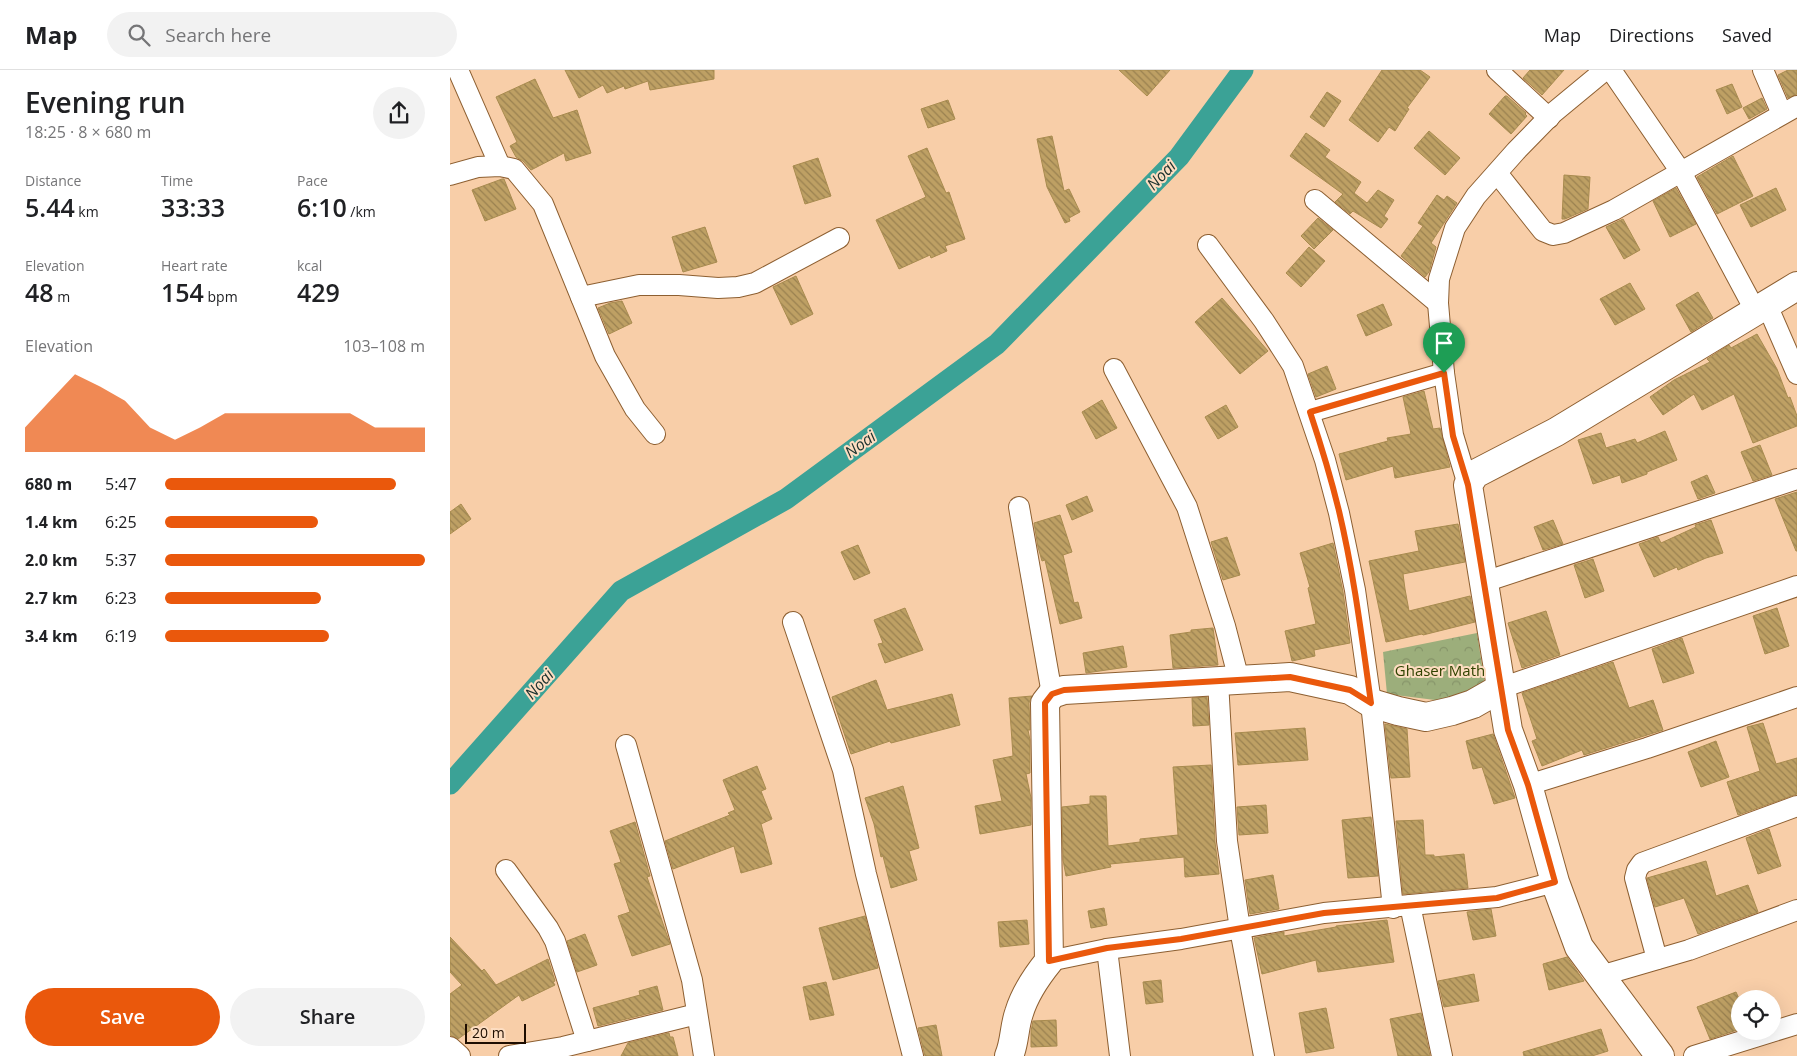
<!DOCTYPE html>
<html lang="en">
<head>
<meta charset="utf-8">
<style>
	body { margin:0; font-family:"Open Sans",sans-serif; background:#f2f2f2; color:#202124; height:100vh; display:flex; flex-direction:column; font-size:19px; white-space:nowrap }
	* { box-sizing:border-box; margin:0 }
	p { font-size:16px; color:#757577 }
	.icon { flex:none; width:28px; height:28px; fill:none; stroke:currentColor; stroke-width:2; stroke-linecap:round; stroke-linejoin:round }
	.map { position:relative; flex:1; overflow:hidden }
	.details { display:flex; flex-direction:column; background:#fff; width:450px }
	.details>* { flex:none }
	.tools { position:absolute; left:1281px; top:920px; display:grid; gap:10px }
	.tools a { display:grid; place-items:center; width:50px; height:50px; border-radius:50%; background:#fff; box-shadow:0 5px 20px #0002; font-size:25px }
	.scale { position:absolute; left:15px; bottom:12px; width:61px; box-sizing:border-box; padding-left:5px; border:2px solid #1e0d00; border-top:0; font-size:14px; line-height:18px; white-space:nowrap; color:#1e0d00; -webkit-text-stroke:4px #fdddc1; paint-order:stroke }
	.pin { position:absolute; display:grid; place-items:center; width:42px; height:42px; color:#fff; margin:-51px -21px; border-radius:50% 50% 50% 0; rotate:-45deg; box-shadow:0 0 5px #0007 }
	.pin .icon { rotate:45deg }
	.round { display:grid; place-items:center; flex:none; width:52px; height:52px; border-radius:26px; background:#f2f2f2 }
	.head { display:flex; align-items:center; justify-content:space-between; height:85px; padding:0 25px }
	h1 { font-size:28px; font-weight:600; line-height:38px }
	.stats { display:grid; grid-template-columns:repeat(3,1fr); gap:8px; height:85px; padding:5px 25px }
	.stats div { display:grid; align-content:center }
	.stats b { font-size:25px; font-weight:600 }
	.stats small { font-size:14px; font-weight:400 }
	.stats p { font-size:14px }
	.chart { height:140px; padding:10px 25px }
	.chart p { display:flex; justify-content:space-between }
	.chart svg { width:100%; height:90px; margin-top:5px; fill:#ea580c; opacity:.7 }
	.cta { display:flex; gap:10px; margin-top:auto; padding:10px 25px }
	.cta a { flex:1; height:58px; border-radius:30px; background:#ea580c; color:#fff; font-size:20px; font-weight:600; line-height:58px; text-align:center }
	.cta a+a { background:#f2f2f2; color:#202124 }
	ul { padding:0 25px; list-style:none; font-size:16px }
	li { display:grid; grid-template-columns:80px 60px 1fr; align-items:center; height:38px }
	li i { height:12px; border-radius:6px; background:#ea580c }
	header { display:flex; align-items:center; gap:30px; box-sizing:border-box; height:70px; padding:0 25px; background:#fff; border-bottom:1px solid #e0e0e0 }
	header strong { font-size:24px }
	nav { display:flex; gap:28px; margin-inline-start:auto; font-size:18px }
	.search { width:350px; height:45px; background:#f2f2f2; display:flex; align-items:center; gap:12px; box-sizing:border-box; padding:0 18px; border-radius:28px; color:#757577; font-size:19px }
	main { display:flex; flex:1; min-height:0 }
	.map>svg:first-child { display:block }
</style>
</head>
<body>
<header>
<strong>Map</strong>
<div class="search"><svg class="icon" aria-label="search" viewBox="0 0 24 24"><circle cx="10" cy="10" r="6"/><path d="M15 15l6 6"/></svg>Search here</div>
<nav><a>Map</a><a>Directions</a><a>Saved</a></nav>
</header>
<main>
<section class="details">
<div class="head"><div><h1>Evening run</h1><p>18:25 · 8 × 680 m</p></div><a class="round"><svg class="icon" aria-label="share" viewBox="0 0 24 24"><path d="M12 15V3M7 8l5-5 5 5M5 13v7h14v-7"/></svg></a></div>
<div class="stats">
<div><p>Distance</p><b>5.44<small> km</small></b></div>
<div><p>Time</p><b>33:33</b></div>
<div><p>Pace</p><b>6:10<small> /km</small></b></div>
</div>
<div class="stats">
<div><p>Elevation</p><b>48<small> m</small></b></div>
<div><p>Heart rate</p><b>154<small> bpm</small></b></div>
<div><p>kcal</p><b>429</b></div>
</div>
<div class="chart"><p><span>Elevation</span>103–108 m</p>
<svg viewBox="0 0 160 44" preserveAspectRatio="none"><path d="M0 44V32L10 19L20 6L30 12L40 19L50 32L60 38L70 32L80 25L90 25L100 25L110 25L120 25L130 25L140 32L150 32L160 32V44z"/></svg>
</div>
<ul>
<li><b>680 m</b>5:47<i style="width:89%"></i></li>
<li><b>1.4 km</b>6:25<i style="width:59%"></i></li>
<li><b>2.0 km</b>5:37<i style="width:100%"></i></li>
<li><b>2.7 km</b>6:23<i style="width:60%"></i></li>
<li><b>3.4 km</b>6:19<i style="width:63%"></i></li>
</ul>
<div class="cta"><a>Save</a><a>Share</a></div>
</section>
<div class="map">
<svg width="1347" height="986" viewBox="0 0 1347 986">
	<defs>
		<pattern id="park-crowns" width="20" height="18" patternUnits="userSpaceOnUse" patternTransform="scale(1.25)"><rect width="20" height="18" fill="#9cae7b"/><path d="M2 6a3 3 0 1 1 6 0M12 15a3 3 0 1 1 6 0" fill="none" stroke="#869469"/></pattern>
		<pattern id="building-back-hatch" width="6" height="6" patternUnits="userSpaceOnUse" patternTransform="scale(1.25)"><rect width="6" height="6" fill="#bea064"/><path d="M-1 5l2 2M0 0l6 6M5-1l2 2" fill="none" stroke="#9a8150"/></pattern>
	</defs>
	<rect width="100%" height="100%" fill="#f8cea8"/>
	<polygon fill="url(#park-crowns)" points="1027,563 1035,615 993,631 937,624 933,582"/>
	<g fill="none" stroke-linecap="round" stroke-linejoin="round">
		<polyline stroke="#3ba296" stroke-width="21" points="0,714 171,521 336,429 547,274 729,87 793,0"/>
	</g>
	<g fill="url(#building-back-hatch)" stroke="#a88b4f">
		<polygon points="115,0 264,0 264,9 200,20 198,11 175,19 174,16 157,23 153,15 129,28"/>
		<polygon points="669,0 720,0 697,26"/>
		<polygon points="932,0 970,0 980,7 957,38 959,39 945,61 939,57 928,72 899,50"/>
		<polygon points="1080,0 1114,0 1092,25 1073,8"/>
		<polygon points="1338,0 1347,0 1347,24 1338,28 1328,5"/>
		<polygon points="85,9 103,48 127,40 141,83 116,91 114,83 81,100 73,91 66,87 60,76 67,72 46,27"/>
		<polygon points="1282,14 1292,37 1277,44 1266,20"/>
		<polygon points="877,22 891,31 874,57 860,47"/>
		<polygon points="1055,26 1057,26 1076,43 1075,44 1077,46 1061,64 1039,44"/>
		<polygon points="1312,28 1317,39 1299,49 1293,38"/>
		<polygon points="498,30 505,49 478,58 471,39"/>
		<polygon points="979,61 1010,88 995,105 964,78"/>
		<polygon points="856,63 880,80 875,87 911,112 904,123 917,133 928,120 944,130 934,146 938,149 931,158 903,141 900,144 885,132 893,124 840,86"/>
		<polygon points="602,66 614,121 619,119 630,142 619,148 620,151 615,153 597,117 587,69"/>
		<polygon points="477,78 496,123 499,122 515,169 495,176 497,181 481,188 480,185 449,199 426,150 476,127 458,86"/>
		<polygon points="1283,86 1303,126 1267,144 1247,107"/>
		<polygon points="368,88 381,126 355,134 343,96"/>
		<polygon points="1114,105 1140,107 1138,139 1115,149 1112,149"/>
		<polygon points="52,109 54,109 66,139 35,151 22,120"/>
		<polygon points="1226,118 1246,154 1220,167 1203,131"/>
		<polygon points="1326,118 1336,140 1301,157 1290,135"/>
		<polygon points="987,125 994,130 997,126 1007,133 981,173 986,177 979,202 975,207 951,186 973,156 968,153"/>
		<polygon points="868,148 883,160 864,179 851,166"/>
		<polygon points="1173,149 1190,180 1174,189 1156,157"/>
		<polygon points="255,157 267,192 233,202 222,167"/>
		<polygon points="859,177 875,191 851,217 836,203"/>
		<polygon points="346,206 363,244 341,255 323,217"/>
		<polygon points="1180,213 1195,239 1165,255 1150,229"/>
		<polygon points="1248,222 1263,248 1241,262 1226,235"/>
		<polygon points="772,228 818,281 790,304 745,252"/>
		<polygon points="172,231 182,253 159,264 148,238 160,233"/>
		<polygon points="933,234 942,255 916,266 907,245"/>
		<polygon points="1307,264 1327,299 1338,328 1340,327 1347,346 1347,356 1303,373 1284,324 1252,340 1244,324 1213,345 1200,327 1224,310 1260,292 1257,289 1279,275 1281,278"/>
		<polygon points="877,296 886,319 866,327 858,304"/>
		<polygon points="974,321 983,359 990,358 1000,397 945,408 943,396 896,410 889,384 938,371 937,368 961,364 953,327"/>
		<polygon points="652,330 667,358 646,369 632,342"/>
		<polygon points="776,335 788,357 768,369 755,347"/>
		<polygon points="1215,361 1227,390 1197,402 1197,404 1172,413 1170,405 1143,414 1128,370 1151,363 1156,378 1185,369 1187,373"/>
		<polygon points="1310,375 1322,405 1303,411 1291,382"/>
		<polygon points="1257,405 1265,423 1248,429 1241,412"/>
		<polygon points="1347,422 1347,481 1346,481 1325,429"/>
		<polygon points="637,426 643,441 622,450 616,435"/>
		<polygon points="11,434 21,449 0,464 0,442"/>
		<polygon points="610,445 622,482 613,485 624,533 628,532 632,548 610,554 595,490 592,491 588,477 584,453"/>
		<polygon points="1103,450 1113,474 1093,480 1084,457"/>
		<polygon points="1261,450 1273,483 1256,488 1228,500 1227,497 1204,507 1189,474 1208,467 1211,473 1246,457 1245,455"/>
		<polygon points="1008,454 1015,492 953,504 955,519 959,541 1020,526 1025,552 973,565 972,564 936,572 919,491 969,481 965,461"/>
		<polygon points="777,467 790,505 773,510 761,472"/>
		<polygon points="883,473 893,522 900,573 864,580 865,586 842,591 835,561 866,554 858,518 860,517 850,483"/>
		<polygon points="408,475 420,503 404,510 391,482"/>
		<polygon points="1143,489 1154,521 1135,528 1124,495"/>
		<polygon points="455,538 473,580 435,593 428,574 433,573 424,550"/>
		<polygon points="1327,538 1339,576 1315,584 1303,546"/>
		<polygon points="1096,541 1110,585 1072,598 1058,553"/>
		<polygon points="763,558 768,595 723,598 720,565 741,562 741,560"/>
		<polygon points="1232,568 1244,603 1213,613 1202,579"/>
		<polygon points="673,576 677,597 636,603 633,583"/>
		<polygon points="1163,592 1179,638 1203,630 1213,660 1134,685 1132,680 1092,696 1082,671 1087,669 1072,623"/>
		<polygon points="426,610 437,640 502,624 510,655 441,673 440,671 401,684 382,627"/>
		<polygon points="582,626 579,633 580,660 578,660 580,670 580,703 576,704 581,728 581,755 530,764 525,736 552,731 543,690 563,686 559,628"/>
		<polygon points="757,627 759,655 743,656 742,628"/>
		<polygon points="1313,653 1326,694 1347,688 1347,724 1288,745 1277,712 1310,701 1297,657"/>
		<polygon points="935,654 957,659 960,707 941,708"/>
		<polygon points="855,658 858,690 788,695 785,663"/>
		<polygon points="1043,664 1065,728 1044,734 1032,697 1023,699 1016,671"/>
		<polygon points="1266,671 1279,707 1251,717 1238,682"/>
		<polygon points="761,695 765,772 769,804 735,807 734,787 660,794 661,797 616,806 613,790 612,737 640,734 640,726 656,726 658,776 690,772 690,769 728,765 723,697"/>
		<polygon points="307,696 316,719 311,721 322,749 311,754 322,794 291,803 284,776 223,799 215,771 280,745 278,743 285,740 273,710"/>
		<polygon points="453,716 469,778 459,781 467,810 441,818 433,786 431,787 424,754 415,728"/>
		<polygon points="816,735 818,763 789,765 787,737"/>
		<polygon points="921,747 928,806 898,808 892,750"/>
		<polygon points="973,750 975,785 984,785 984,787 1014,784 1018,818 953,824 946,751"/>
		<polygon points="185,752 200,806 197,807 220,874 182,886 168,846 180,842 164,794 171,792 160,761"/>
		<polygon points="1319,759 1331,796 1308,804 1296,768"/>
		<polygon points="1256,791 1266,826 1298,815 1308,842 1248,864 1234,828 1205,837 1197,808"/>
		<polygon points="823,805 829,839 800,844 795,810"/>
		<polygon points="654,838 657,855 641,858 638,841"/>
		<polygon points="1041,839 1046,866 1023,870 1017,842"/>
		<polygon points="415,846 428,898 383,910 369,858"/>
		<polygon points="577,850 579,874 550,877 548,852"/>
		<polygon points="937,850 944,892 868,902 866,890 812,904 804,868 834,862 834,866 886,857 886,856"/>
		<polygon points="135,864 147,895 127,902 117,871"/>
		<polygon points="0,867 32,901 34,899 46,915 98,889 105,911 103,912 105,915 72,931 69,925 8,969 0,965 0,924 12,915 0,902"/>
		<polygon points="1117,887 1134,911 1099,920 1093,894"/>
		<polygon points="1024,904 1029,931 994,937 988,911"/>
		<polygon points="711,910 713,932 696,934 693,912"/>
		<polygon points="376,912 384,945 360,950 353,917"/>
		<polygon points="207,916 213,940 148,956 143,938 190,925 189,921"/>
		<polygon points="1286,922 1290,931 1290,959 1260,969 1247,937"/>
		<polygon points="876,938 884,978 856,983 849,943"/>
		<polygon points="971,943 980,986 948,986 940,949"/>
		<polygon points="606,950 607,976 581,977 581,961 583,951"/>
		<polygon points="486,955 492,986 475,986 468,958"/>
		<polygon points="1151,959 1158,981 1142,986 1074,986 1073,982"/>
		<polygon points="219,963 220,967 223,967 228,986 171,986 178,973"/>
	</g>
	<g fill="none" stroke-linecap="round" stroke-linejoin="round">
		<g stroke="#8d5f31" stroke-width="22">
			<g id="street">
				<polyline points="8,0 50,96"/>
				<polyline points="1047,0 1099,48"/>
				<polyline points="1161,0 1231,102 1306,242"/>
				<polyline points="1313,0 1332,44"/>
				<polyline points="1047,103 1093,161 1103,165 1114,163 1164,140 1347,36"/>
				<polyline points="0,105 28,97 50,96 64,99 93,134 155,286 185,339 205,364"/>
				<polyline points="865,130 988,233"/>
				<polyline points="758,175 814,251 843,296 875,390 889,443 905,520 921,633 943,838"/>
				<polyline points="131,227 189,215 229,215 268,218 288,217 305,213 389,168"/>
				<polyline points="1317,235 1347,304"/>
				<polyline points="664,299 737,437 775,556 789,610"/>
				<polyline points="860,342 994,303"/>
				<polyline points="1018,415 1003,365 994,303 988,233 989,209 1005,158 1026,126 1066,81 1103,43 1155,0"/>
				<polyline points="569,437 602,624"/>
				<polyline points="1034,512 1347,409"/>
				<polyline points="343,552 393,700 416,804 463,986"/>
				<polyline points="768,611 777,771 790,859 814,986"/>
				<polyline points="1051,618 1347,516"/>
				<polyline points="176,675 242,910 254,986"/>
				<polyline points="1078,715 1197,678 1347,627"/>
				<polyline points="56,800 98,858 105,871 137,971"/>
				<polyline points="960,835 992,986"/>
				<polyline points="657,879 670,986"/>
				<polyline points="1207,889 1185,808 1187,800 1192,793 1347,736"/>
				<polyline points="599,891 657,879 731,869 874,843 1047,827 1105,812"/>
				<polyline points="1150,906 1239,880 1347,840"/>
				<polyline points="0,977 10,986"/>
				<polyline points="59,986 113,977 247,944"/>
				<polyline points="1244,986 1347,954"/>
			</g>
		</g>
		<g stroke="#8d5f31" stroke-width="30">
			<g id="secondary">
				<path d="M559 986C565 972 564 957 569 943 575 923 586 907 599 891L595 633 602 624 614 620 840 607 900 620 921 633 948 641 976 647 1002 641 1023 634 1051 618"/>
				<polyline points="1210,986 1129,877 1105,812 1078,715 1058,660 1018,415 1025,404 1106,362 1347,216"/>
			</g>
		</g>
		<use href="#street" stroke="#fff" stroke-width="20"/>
		<use href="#secondary" stroke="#fff" stroke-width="28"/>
	</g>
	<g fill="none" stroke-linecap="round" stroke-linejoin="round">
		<g stroke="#fff" stroke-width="10">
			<path id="route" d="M994 303 1003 366 1018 415 1058 660 1078 715 1105 812 1047 828 874 843 731 869 657 878 599 891 595 633 602 624 614 620 840 607 900 620 921 633C912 569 904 504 889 441 881 408 871 375 860 342Z"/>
		</g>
		<use href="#route" stroke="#ea580c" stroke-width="6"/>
	</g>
	<g text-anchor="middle" stroke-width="4" stroke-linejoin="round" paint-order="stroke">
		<g font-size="15" fill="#314300" stroke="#fdddc1">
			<text x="990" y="606">Ghaser Math</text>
		</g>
		<g font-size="16" font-style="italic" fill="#1a312e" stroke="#fdddc1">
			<text transform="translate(711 105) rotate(-46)" y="6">Noai</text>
			<text transform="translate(410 374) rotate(-36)" y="6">Noai</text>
			<text transform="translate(89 614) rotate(-48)" y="6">Noai</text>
		</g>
	</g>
</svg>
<div class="tools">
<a><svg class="icon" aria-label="locate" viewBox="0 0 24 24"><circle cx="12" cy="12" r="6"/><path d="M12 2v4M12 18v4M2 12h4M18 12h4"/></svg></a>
</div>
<div class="scale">20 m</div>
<div class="pin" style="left:994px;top:303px;background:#1e9e55"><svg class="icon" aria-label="arrive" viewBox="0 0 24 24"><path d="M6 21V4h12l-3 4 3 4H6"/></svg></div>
</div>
</main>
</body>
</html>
